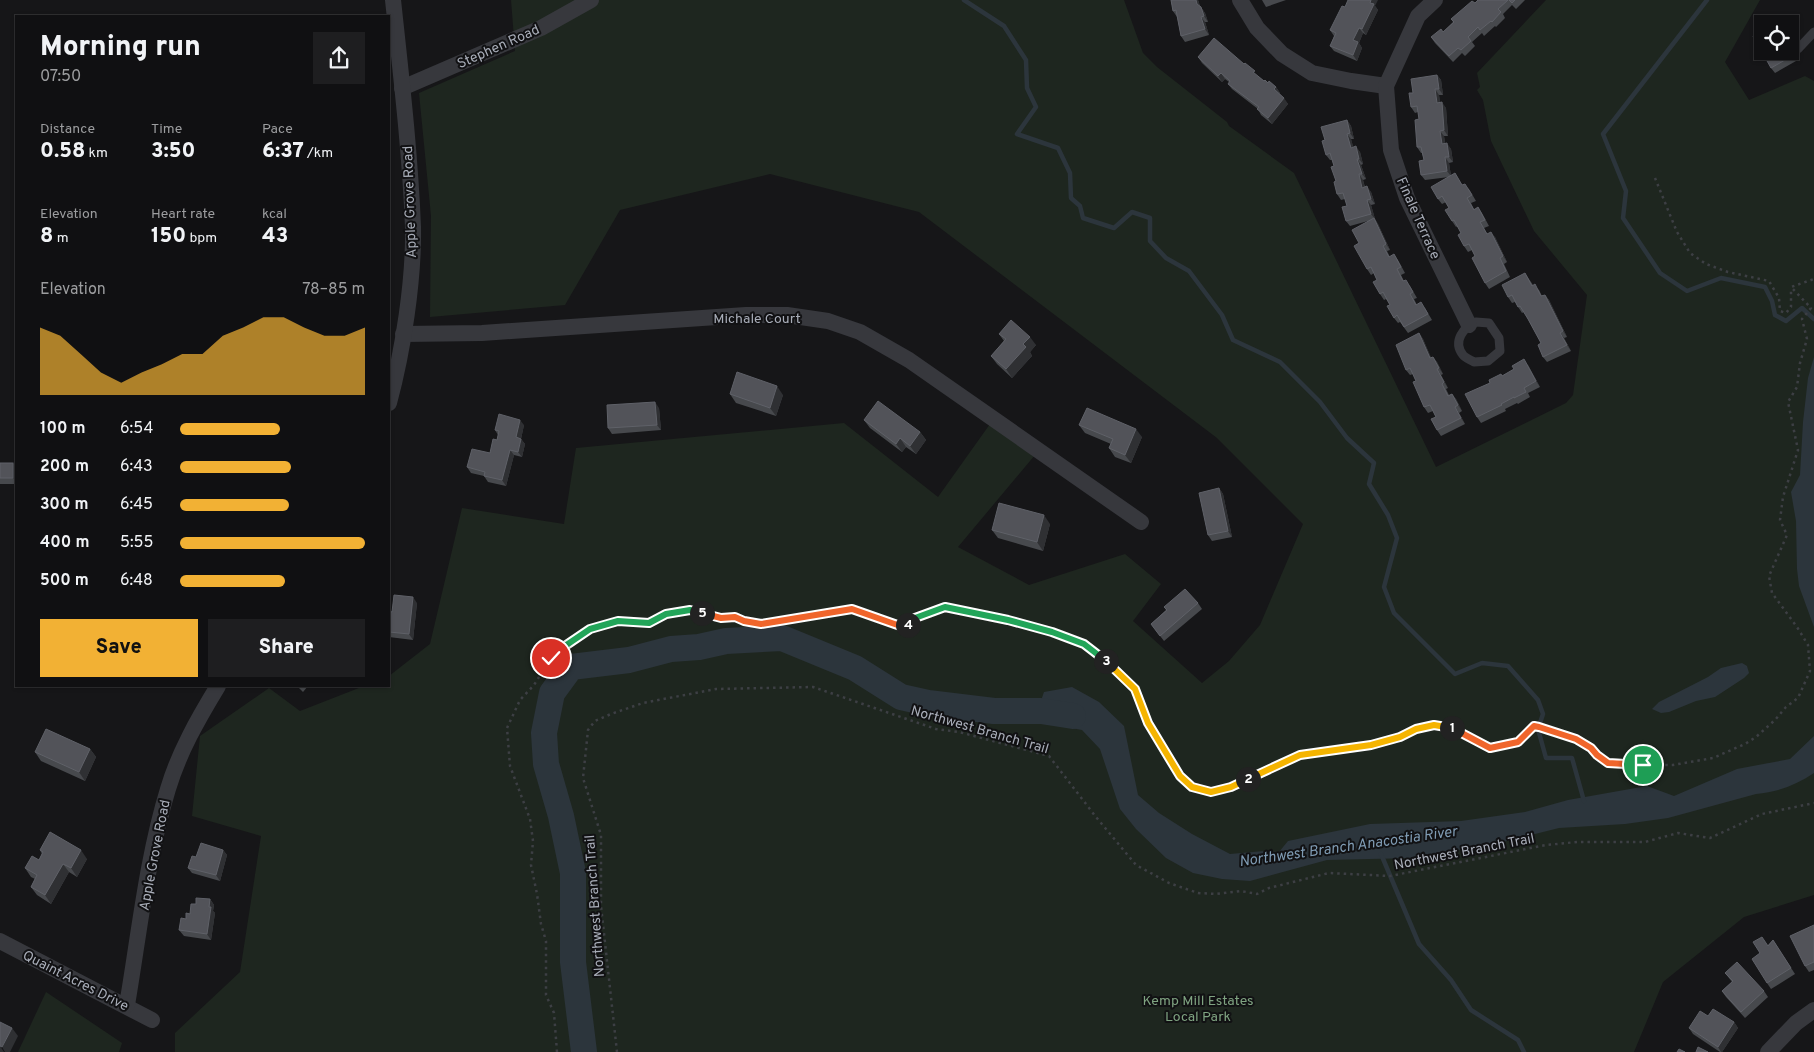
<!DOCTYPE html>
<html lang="en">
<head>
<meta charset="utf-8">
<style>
	body { margin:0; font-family:Overpass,sans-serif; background:#1e1e20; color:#f1f3f6; height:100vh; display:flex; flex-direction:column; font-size:19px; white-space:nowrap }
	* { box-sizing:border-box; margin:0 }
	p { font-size:16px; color:#9c9d9f }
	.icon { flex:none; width:28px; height:28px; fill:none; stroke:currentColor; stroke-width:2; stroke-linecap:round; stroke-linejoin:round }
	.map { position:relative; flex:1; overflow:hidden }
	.details { position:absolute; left:15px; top:15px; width:375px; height:672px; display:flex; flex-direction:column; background:#101012; border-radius:0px; box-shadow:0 1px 4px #0004,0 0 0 1px #303032 }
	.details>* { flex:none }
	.tools { position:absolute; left:1754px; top:15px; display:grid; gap:10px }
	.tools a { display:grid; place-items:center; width:45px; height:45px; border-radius:0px; background:#101012; box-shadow:0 1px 4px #0004,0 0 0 1px #303032; font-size:25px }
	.pin { position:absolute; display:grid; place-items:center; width:42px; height:42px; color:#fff; margin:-21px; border:2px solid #fff; border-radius:50%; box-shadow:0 1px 5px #0007 }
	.km { position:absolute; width:25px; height:25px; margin:-12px; border-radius:50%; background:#222; color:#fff; font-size:14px; line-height:25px; text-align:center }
	.round { display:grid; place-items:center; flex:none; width:52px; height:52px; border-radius:0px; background:#1e1e20 }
	.overview { display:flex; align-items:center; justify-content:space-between; height:85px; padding:0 25px }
	h1 { font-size:28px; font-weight:800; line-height:38px }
	.metrics { display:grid; grid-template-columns:repeat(3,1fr); gap:8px; height:85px; padding:5px 25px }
	.metrics div { display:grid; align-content:center }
	.metrics b { font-size:21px; font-weight:800 }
	.metrics small { font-size:14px; font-weight:400 }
	.metrics p { font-size:14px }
	.chart { height:140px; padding:10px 25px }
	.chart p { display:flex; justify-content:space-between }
	.chart svg { width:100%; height:90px; margin-top:5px; fill:#f2b134; opacity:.7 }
	.action { display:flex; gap:10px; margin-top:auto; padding:10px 25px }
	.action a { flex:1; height:58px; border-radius:0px; background:#f2b134; color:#111; font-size:20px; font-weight:800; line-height:58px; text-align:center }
	.action a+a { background:#1e1e20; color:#f1f3f6 }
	ul { padding:0 25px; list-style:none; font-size:16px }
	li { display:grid; grid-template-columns:80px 60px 1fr; align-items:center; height:38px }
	li i { height:12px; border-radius:6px; background:#f2b134 }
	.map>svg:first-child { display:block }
</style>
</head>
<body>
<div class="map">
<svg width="1814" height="1052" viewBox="0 0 1814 1052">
	<rect width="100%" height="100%" fill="#161618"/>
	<g fill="#1e261f">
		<polygon points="511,0 1124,0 1143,53 1157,67 1227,122 1229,126 1294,173 1436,467 1566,403 1573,395 1587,295 1534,231 1491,141 1483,100 1477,90 1480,87 1477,73 1546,0 1760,0 1725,62 1749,100 1805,76 1814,81 1814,895 1744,917 1663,982 1634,1052 175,1052 175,1033 240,972 261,836 192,816 200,736 269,688 300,711 364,686 389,686 389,676 430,644 462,508 564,524 576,448 844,423 938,497 990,424 1035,455 958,547 1029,585 1125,554 1161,584 1133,621 1202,683 1229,661 1260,625 1303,524 1217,438 919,212 770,174 620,210 565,305 430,317 431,216 419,93 515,51"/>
		<polygon points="46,992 122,1043 119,1052 18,1052"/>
	</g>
	<g fill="#2c353c">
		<polygon points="1814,357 1814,627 1799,586 1797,569 1796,521 1791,492 1800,475 1803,422 1808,378"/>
		<polygon points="1742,663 1747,666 1749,673 1744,678 1715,697 1696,701 1669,712 1661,713 1652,709 1659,702 1708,677 1721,668"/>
		<path d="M1072 687 1099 702 1124 726 1138 795 1159 813 1192 834 1230 854 1264 851 1279 852 1288 841 1370 824 1461 821 1525 812 1568 800 1647 786 1674 796 1737 769 1790 759 1814 736V773C1796 785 1778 792 1756 794L1668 818 1625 824 1559 828 1499 843 1412 858 1327 860 1250 881 1222 879 1193 873 1166 858 1136 829 1120 809 1100 749 1082 730 1034 721 1044 692Z"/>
	</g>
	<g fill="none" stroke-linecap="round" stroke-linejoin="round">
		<g stroke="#2c353c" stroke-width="4.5">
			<polyline points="964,0 1004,26 1026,60 1027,88 1036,107 1017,134 1058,148 1070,173 1071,198 1080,206 1083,218 1114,228 1132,212 1150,218 1150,241 1166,258 1189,271 1222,315 1233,340 1280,362 1320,402 1347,438 1374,463 1369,484 1388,515 1397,538 1384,587 1394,613 1455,674 1482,663 1508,666 1538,700 1543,714 1538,729 1546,758 1572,758 1584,801"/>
			<polyline points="1707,0 1603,134 1626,191 1623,218 1660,273 1687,291 1721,278 1765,287 1772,301 1775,315 1786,321 1802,308 1814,319"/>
			<polyline points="1381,854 1419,944 1451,980 1471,1010 1518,1040 1524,1052"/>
		</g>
		<polyline stroke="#2c353c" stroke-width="26" points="584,1052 573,962 573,873 561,816 546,764 544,733 552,693 571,667 629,660 671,649 699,647 726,641 782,638 855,668 901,697 928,703 994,711 1041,711 1073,716"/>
		<g stroke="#3d3f44" stroke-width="2.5" stroke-dasharray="2.5 4" stroke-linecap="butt">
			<polyline points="1655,178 1677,232 1690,253 1706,264 1728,272 1769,281 1779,298 1780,311 1786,313 1791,307 1791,288"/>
			<polyline points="557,1052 554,1013 546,995 546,941 541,924 537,894 531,865 533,841 530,819 510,766 507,728 520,700 534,685 551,658 559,650 590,629 618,621 649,623 666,614 690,611 721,618 735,617 744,621 761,624 852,609 906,628 915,617 945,607 1008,620 1052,633 1084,644 1109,663 1135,689 1148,723 1180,776 1192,787 1211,792 1231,787 1300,755 1371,745 1400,737 1416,729 1434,725 1453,729 1490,748 1518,742 1534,726 1539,727 1576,739 1591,748 1597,755 1608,763 1643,765 1673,765 1713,758 1745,744 1756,737 1775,720 1786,707 1798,698 1810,671 1808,645 1797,627 1772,593 1769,576 1787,535 1780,520 1783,497 1798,450 1788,402 1797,387 1800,363 1807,339 1802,319 1811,308 1791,287 1814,279"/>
			<polyline points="617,1052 601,906 601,835 583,778 588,730 595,721 611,714 643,703 716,689 813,687 936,729 959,732 1049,756 1096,817 1136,865 1169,883 1198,893 1216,894 1241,891 1257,894 1269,888 1329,873 1390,876 1546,845 1577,842 1645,842 1678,833 1710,838 1762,814 1814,803"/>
		</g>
		<g stroke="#37383d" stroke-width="9">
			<polyline points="1798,49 1814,32"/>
			<path d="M1476 322 1489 323 1499 338 1500 351 1488 361 1474 362C1471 360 1465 358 1463 355 1452 341 1464 327 1476 322Z"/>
		</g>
		<g stroke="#37383d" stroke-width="16">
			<polyline points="1240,0 1257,28 1282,54 1312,73 1351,81 1386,86"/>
			<polyline points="1435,0 1418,16 1386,86 1391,150 1407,198 1469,325"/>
			<polyline points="402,88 541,28 591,0"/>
			<polyline points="403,334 482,333 746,315 787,315 828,321 860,332 909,360 1141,522"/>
			<path d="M389 403C403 351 414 280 413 227 410 151 401 75 393 0"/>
			<polyline points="0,941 152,1020"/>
			<path d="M127 1005C139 935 147 857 168 789 179 752 198 719 218 686"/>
			<polyline points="1768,1052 1796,1023 1814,1010"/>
		</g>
	</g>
	<g fill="#47494d">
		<polygon points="1171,0 1198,0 1200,6 1205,13 1208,22 1205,22 1209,35 1185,42 1181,36 1177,17 1173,11"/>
		<polygon points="1262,0 1286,0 1266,7"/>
		<polygon points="1478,0 1525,0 1516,9 1512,5 1503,14 1505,18 1496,27 1495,26 1484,36 1482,33 1472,42 1475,46 1465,56 1462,53 1453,62 1435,43 1431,37 1443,32 1453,22 1451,19 1475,3"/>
		<polygon points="1375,6 1378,10 1366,35 1363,33 1359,43 1362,48 1357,61 1334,51 1330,46 1334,36 1330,30 1345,7"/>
		<polygon points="1790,50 1796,61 1775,73 1771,68 1790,51"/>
		<polygon points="1198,57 1259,77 1264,81 1276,87 1280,93 1279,93 1288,104 1272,124 1261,115 1258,109 1232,89 1228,84 1229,82 1225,79 1222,82 1202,63"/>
		<polygon points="1437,75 1441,80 1443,95 1439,95 1440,103 1446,108 1448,136 1444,136 1445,143 1451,149 1453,162 1449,163 1451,176 1455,173 1462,185 1469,189 1476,201 1471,203 1474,209 1478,207 1482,213 1489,226 1484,228 1487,234 1495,237 1507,262 1504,264 1510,277 1489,289 1485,283 1475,256 1472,250 1468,252 1464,246 1461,233 1458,226 1456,227 1452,221 1449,208 1446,202 1442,204 1438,199 1449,177 1425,180 1421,175 1424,160 1422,153 1421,153 1417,147 1419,119 1418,112 1415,113 1411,107 1413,93"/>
		<polygon points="1347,120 1351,126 1354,139 1351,139 1353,147 1360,152 1363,164 1361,165 1366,179 1363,180 1365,187 1371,192 1375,204 1371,205 1375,219 1378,224 1390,250 1387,251 1390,257 1394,254 1398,260 1405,273 1401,275 1404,281 1410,286 1417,298 1414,299 1417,305 1425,308 1432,320 1408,333 1400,322 1398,323 1394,318 1390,305 1386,299 1384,300 1380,294 1377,280 1374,273 1371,275 1367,269 1359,243 1368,221 1350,226 1346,221 1347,206 1345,199 1341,200 1337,194 1334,166 1332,160 1330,160 1326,155 1325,140"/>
		<polygon points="1525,273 1533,285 1539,290 1542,296 1545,295 1549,300 1567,337 1564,338 1571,351 1547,362 1543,357 1541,343 1528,319 1524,312 1522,313 1515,302 1512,303 1508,297"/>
		<polygon points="1419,333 1423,339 1431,358 1433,357 1437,362 1443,374 1441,375 1448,388 1446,389 1449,395 1452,394 1456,399 1462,411 1459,413 1465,424 1441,436 1437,430 1436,417 1433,411 1428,413 1424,407 1416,381 1413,374 1410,375 1406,370"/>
		<polygon points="999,334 1036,345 1030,352 1032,356 1012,378 997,364 991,356 1004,341"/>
		<polygon points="1528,365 1540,387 1528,393 1530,397 1518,404 1517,403 1505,409 1506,411 1481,423 1477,417 1490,383 1502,376"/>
		<polygon points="730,394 783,395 776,416 736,403"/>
		<polygon points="659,408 661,430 612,434 608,428"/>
		<polygon points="864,420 920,432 926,440 916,454 906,447 902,452 870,428"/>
		<polygon points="524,425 521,439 525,444 522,457 514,455 506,486 488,482 484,476 471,473 467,467 490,453 497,440 498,435 495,430"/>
		<polygon points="1079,425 1142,437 1131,463 1115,457 1109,448 1111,444 1085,433"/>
		<polygon points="0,463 13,463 16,468 16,484 0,484"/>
		<polygon points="1219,488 1223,494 1232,537 1212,541 1208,535"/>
		<polygon points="1050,524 1043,551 998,538 992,530"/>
		<polygon points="417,603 413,640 389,637 389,611 392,612"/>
		<polygon points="1198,603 1202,609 1164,641 1151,624 1166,610 1164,607"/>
		<polygon points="297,686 308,686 303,692"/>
		<polygon points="90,749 96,757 85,781 41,761 35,752"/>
		<polygon points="40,850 87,859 77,877 69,872 51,904 37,895 31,887 35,879 31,877 25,868 39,860 42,854"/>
		<polygon points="223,850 227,855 220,881 192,873 188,868 196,857"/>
		<polygon points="210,899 214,905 213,911 215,913 211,940 184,936 179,930 186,919 196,904"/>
		<polygon points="1814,925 1814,970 1809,972 1805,966"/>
		<polygon points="1773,940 1795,974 1771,989 1767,983 1760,953"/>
		<polygon points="1725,973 1764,991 1768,997 1745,1018 1726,997 1722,991 1732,982"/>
		<polygon points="1708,1016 1734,1022 1738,1028 1722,1052 1720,1052 1693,1034 1689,1028"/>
	</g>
	<g fill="#2f3033">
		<polygon points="1196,0 1198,0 1201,9 1197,4"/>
		<polygon points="1371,0 1378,0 1375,6 1378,10 1366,35 1362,29"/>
		<polygon points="1201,7 1205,13 1208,22 1204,16"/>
		<polygon points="1201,17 1205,22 1209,35 1205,29"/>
		<polygon points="1359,28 1363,33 1359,43 1362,48 1357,61 1353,55 1353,40"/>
		<polygon points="1221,73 1225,79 1222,82 1218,76"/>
		<polygon points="1437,75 1441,80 1443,95 1439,89"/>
		<polygon points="1276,87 1280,93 1278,95 1274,89"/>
		<polygon points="1435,89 1439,95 1441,109 1437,103"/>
		<polygon points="1284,98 1288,104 1272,124 1268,118"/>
		<polygon points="1442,102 1446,108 1448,136 1444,130"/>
		<polygon points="1347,120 1351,126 1354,139 1350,133"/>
		<polygon points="1440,131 1444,136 1446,149 1442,144"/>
		<polygon points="1347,134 1351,139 1355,153 1351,148"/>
		<polygon points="1447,143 1451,149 1453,162 1449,157"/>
		<polygon points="1356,146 1360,152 1363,164 1359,159"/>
		<polygon points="1445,157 1449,163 1451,176 1447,171"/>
		<polygon points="1357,159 1361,165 1366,179 1362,174"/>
		<polygon points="1359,174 1363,180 1366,193 1362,188"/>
		<polygon points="1367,186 1371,192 1375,204 1371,199"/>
		<polygon points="1367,200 1371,205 1375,219 1371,214"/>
		<polygon points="1374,218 1378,224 1390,250 1386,244"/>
		<polygon points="1491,232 1495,237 1507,262 1503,256"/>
		<polygon points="1545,295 1549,300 1567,337 1563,331"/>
		<polygon points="1419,333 1423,339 1434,364 1430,358"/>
		<polygon points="1560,333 1564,338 1571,351 1567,345"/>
		<polygon points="1030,337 1036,345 1030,352 1032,356 1012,378 1006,369 1023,344"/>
		<polygon points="1433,357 1437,362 1443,374 1439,368"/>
		<polygon points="1524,359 1528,365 1540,387 1536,381"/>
		<polygon points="1437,369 1441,375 1448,388 1444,382"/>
		<polygon points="777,386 783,395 776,416 770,408"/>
		<polygon points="1452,394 1456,399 1462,411 1458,405"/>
		<polygon points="655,402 659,408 661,430 657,425"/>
		<polygon points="1455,407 1459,413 1465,424 1461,418"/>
		<polygon points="520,420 524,425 521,439 525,444 522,457 518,452 516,437"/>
		<polygon points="1136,429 1142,437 1131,463 1125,455"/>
		<polygon points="920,432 926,440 916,454 910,446"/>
		<polygon points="900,438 906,447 902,452 896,444"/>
		<polygon points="510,450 514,455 506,486 502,480"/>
		<polygon points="13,463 16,468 16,482 13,478"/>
		<polygon points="1219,488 1223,494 1232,537 1228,531"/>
		<polygon points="1044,515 1050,524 1043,551 1037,542"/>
		<polygon points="413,597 417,603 413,640 409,634"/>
		<polygon points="90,749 96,757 85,781 79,772"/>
		<polygon points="81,850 87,859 77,877 71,868"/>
		<polygon points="223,850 227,855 220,881 216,875"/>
		<polygon points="63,864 69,872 51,904 45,895"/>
		<polygon points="210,899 214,905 213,911 215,913 211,940 207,934"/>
		<polygon points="1734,1022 1738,1028 1722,1052 1721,1052 1718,1047"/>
		<polygon points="12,1028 18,1036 10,1052 5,1052 2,1047"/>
		<polygon points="0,1046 4,1052 0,1052"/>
	</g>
	<g fill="#525359" stroke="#5f6168">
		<polygon points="1171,0 1196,0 1197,4 1201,7 1204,16 1201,17 1205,29 1181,36 1176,10 1173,11"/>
		<polygon points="1348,0 1371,0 1370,3 1374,4 1362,29 1359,28 1353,40 1358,42 1353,55 1330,46 1336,33 1330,30 1342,6 1345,7"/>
		<polygon points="1478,0 1508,0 1498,9 1501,12 1492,22 1491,21 1480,30 1478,27 1468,37 1471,41 1461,50 1458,48 1449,56 1431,37 1441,29 1443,32 1454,22 1451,19 1472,1 1475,3"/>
		<polygon points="1509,0 1515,0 1512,3"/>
		<polygon points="1762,30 1762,51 1790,51 1792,56 1771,68 1753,36"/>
		<polygon points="1214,38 1244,64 1245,63 1255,71 1253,72 1264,81 1265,80 1268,83 1269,81 1276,87 1274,89 1284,98 1268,118 1257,109 1259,107 1228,84 1230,81 1221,73 1218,76 1198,57"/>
		<polygon points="1437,75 1439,89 1435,89 1437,103 1442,102 1444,130 1440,131 1442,144 1447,143 1449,157 1445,157 1447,171 1421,175 1419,161 1424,160 1421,147 1417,147 1415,120 1419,119 1417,106 1411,107 1409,93 1413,93 1411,79"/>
		<polygon points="1347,120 1350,133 1347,134 1351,148 1356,146 1359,159 1357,159 1362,174 1359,174 1362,188 1367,186 1371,199 1367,200 1371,214 1346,221 1342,207 1347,206 1343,193 1337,194 1334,182 1336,181 1331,167 1334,166 1330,153 1326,155 1322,141 1325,140 1321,127"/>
		<polygon points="1455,173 1462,185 1465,184 1472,195 1467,198 1474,210 1478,207 1485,220 1480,222 1487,234 1491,232 1503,256 1500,258 1506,271 1485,283 1472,258 1475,256 1469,244 1464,246 1458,235 1461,233 1454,220 1452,221 1445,210 1449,208 1442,196 1438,199 1431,187"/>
		<polygon points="1374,218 1386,244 1383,246 1389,257 1394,254 1401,267 1397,269 1403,281 1406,280 1413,292 1410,294 1416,305 1421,302 1428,314 1404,327 1397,315 1394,318 1387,306 1390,305 1383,292 1380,294 1373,282 1377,280 1371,267 1367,269 1354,246 1359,243 1352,230"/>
		<polygon points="1525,273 1532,286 1535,284 1541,296 1545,295 1563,331 1560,333 1567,345 1543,357 1538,345 1541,343 1528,319 1520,306 1518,307 1512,295 1508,297 1502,285"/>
		<polygon points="1011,320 1030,337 1023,344 1026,347 1006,369 991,356 1006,339 999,334"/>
		<polygon points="1419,333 1430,358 1433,357 1439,368 1437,369 1444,382 1442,384 1448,396 1452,394 1458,405 1455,407 1461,418 1437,430 1431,419 1436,417 1430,405 1424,407 1413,382 1416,381 1410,368 1406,370 1396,345"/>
		<polygon points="1524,359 1536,381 1524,388 1526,392 1514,398 1514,397 1501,404 1502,405 1477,417 1465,394 1490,383 1489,380 1501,374 1502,376 1514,369 1512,366"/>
		<polygon points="737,372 777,386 770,408 730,394"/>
		<polygon points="878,401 920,432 910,446 900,438 896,444 864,420"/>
		<polygon points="655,402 657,425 608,428 607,405"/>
		<polygon points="1087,408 1136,429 1125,455 1109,448 1113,439 1079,425"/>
		<polygon points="499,414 520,420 516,437 521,439 518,452 510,450 502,480 484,476 485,472 467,467 472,449 490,453 493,439 497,440 499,431 495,430"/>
		<rect x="0" y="463" width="13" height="15"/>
		<polygon points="1219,488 1228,531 1208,535 1199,493"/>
		<polygon points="999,503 1044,515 1037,542 992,530"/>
		<polygon points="1185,589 1198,603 1160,636 1151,624 1167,610 1164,607"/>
		<polygon points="394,595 413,597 409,634 389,632 389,611 392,612"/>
		<polygon points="46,729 90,749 79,772 35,752"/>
		<polygon points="50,832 81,850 71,868 63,864 45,895 31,887 37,875 25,868 32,856 39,860 43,852 40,850"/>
		<polygon points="201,843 223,850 216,875 188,868 192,856 196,857"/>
		<polygon points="196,898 210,899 209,907 211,907 207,934 179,930 181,918 186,919 186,913 190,914 191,904 196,904"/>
		<polygon points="1814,925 1814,962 1805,966 1790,936"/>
		<polygon points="1762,937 1768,946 1773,940 1791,968 1767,983 1752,959 1760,953 1753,942"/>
		<polygon points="1737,962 1764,991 1741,1012 1722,991 1733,981 1725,973"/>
		<polygon points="1713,1009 1734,1022 1718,1047 1689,1028 1700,1011 1708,1016"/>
		<polygon points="0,1022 12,1028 2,1047 0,1046"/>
		<polygon points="1698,1047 1708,1052 1696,1052"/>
		<polygon points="1679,1049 1685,1052 1677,1052"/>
	</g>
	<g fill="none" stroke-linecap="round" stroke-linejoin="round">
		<g stroke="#fff" stroke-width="10">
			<polyline id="split-1" points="1452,728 1490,748 1518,742 1534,726 1539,727 1576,739 1591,748 1597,755 1608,763 1643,765"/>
		</g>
		<g stroke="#fff" stroke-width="10">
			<polyline id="split-2" points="1248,779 1300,755 1371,745 1400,737 1416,729 1434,725 1452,728"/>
		</g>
		<g stroke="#fff" stroke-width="10">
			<polyline id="split-3" points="1106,661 1135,689 1148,723 1180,776 1192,787 1211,792 1231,787 1248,779"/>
		</g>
		<g stroke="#fff" stroke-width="10">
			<polyline id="split-4" points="908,625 915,618 945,607 1008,620 1052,632 1084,644 1106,661"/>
		</g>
		<g stroke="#fff" stroke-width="10">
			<polyline id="split-5" points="702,613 721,618 735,617 744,621 761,624 852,609 906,628 908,625"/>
		</g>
		<g stroke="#fff" stroke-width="10">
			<polyline id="split-6" points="551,658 559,650 590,629 618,621 649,623 666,614 690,610 702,613"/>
		</g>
		<use href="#split-1" stroke="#f0652b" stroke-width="6"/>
		<use href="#split-2" stroke="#f5b400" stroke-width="6"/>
		<use href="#split-3" stroke="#f5b400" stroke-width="6"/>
		<use href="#split-4" stroke="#22a559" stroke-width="6"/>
		<use href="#split-5" stroke="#f0652b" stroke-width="6"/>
		<use href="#split-6" stroke="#22a559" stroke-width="6"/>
	</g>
	<g text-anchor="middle" stroke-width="4" stroke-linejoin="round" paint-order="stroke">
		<g font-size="14" fill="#a8adb8" stroke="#111113">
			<text transform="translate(498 46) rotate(-24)" y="5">Stephen Road</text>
			<text transform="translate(409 202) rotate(-92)" y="5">Apple Grove Road</text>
			<text transform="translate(1419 218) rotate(66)" y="5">Finale Terrace</text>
			<text x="757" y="323">Michale Court</text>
			<text transform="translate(980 729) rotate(16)" y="5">Northwest Branch Trail</text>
			<text transform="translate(1464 851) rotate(-11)" y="5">Northwest Branch Trail</text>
			<text transform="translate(154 855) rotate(-79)" y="5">Apple Grove Road</text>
			<text transform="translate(594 906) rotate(-94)" y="5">Northwest Branch Trail</text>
			<text transform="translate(76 980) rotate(27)" y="5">Quaint Acres Drive</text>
		</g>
		<g font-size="14" fill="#7fa381" stroke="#111113">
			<text x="1198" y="1005">Kemp Mill Estates<tspan x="1198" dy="16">Local Park</tspan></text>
		</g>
		<g font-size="15" font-style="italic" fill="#7f9bb3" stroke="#111113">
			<text transform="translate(1348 846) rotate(-8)" y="5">Northwest Branch Anacostia River</text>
		</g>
	</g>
</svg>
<div class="tools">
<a><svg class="icon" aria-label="locate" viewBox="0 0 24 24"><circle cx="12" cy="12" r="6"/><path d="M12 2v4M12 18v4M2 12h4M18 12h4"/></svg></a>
</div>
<div class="pin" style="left:1643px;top:765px;background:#1e9e55"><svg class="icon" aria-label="arrive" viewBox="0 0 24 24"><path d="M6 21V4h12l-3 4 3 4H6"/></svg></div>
<div class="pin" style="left:551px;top:658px;background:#d93025"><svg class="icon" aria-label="check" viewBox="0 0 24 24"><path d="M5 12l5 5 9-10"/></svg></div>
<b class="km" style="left:1452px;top:728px">1</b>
<b class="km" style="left:1248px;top:779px">2</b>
<b class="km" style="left:1106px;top:661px">3</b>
<b class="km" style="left:908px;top:625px">4</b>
<b class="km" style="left:702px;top:613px">5</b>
<section class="details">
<div class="overview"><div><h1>Morning run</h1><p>07:50</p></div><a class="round"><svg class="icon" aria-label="share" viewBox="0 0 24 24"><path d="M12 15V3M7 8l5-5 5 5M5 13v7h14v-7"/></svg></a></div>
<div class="metrics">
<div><p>Distance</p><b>0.58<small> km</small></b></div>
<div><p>Time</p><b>3:50</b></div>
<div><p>Pace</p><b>6:37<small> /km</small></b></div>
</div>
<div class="metrics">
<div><p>Elevation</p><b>8<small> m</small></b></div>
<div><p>Heart rate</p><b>150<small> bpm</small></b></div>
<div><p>kcal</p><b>43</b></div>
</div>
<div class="chart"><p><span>Elevation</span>78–85 m</p>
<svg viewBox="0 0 160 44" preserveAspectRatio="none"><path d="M0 44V11L10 15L20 24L30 33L40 38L50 33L60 29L70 24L80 24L90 15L100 11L110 6L120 6L130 11L140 15L150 15L160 11V44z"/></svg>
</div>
<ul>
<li><b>100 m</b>6:54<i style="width:54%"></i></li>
<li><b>200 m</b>6:43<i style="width:60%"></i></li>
<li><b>300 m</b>6:45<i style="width:59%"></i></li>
<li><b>400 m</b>5:55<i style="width:100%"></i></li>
<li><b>500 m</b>6:48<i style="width:57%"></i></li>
</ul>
<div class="action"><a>Save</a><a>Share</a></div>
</section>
</div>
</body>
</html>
